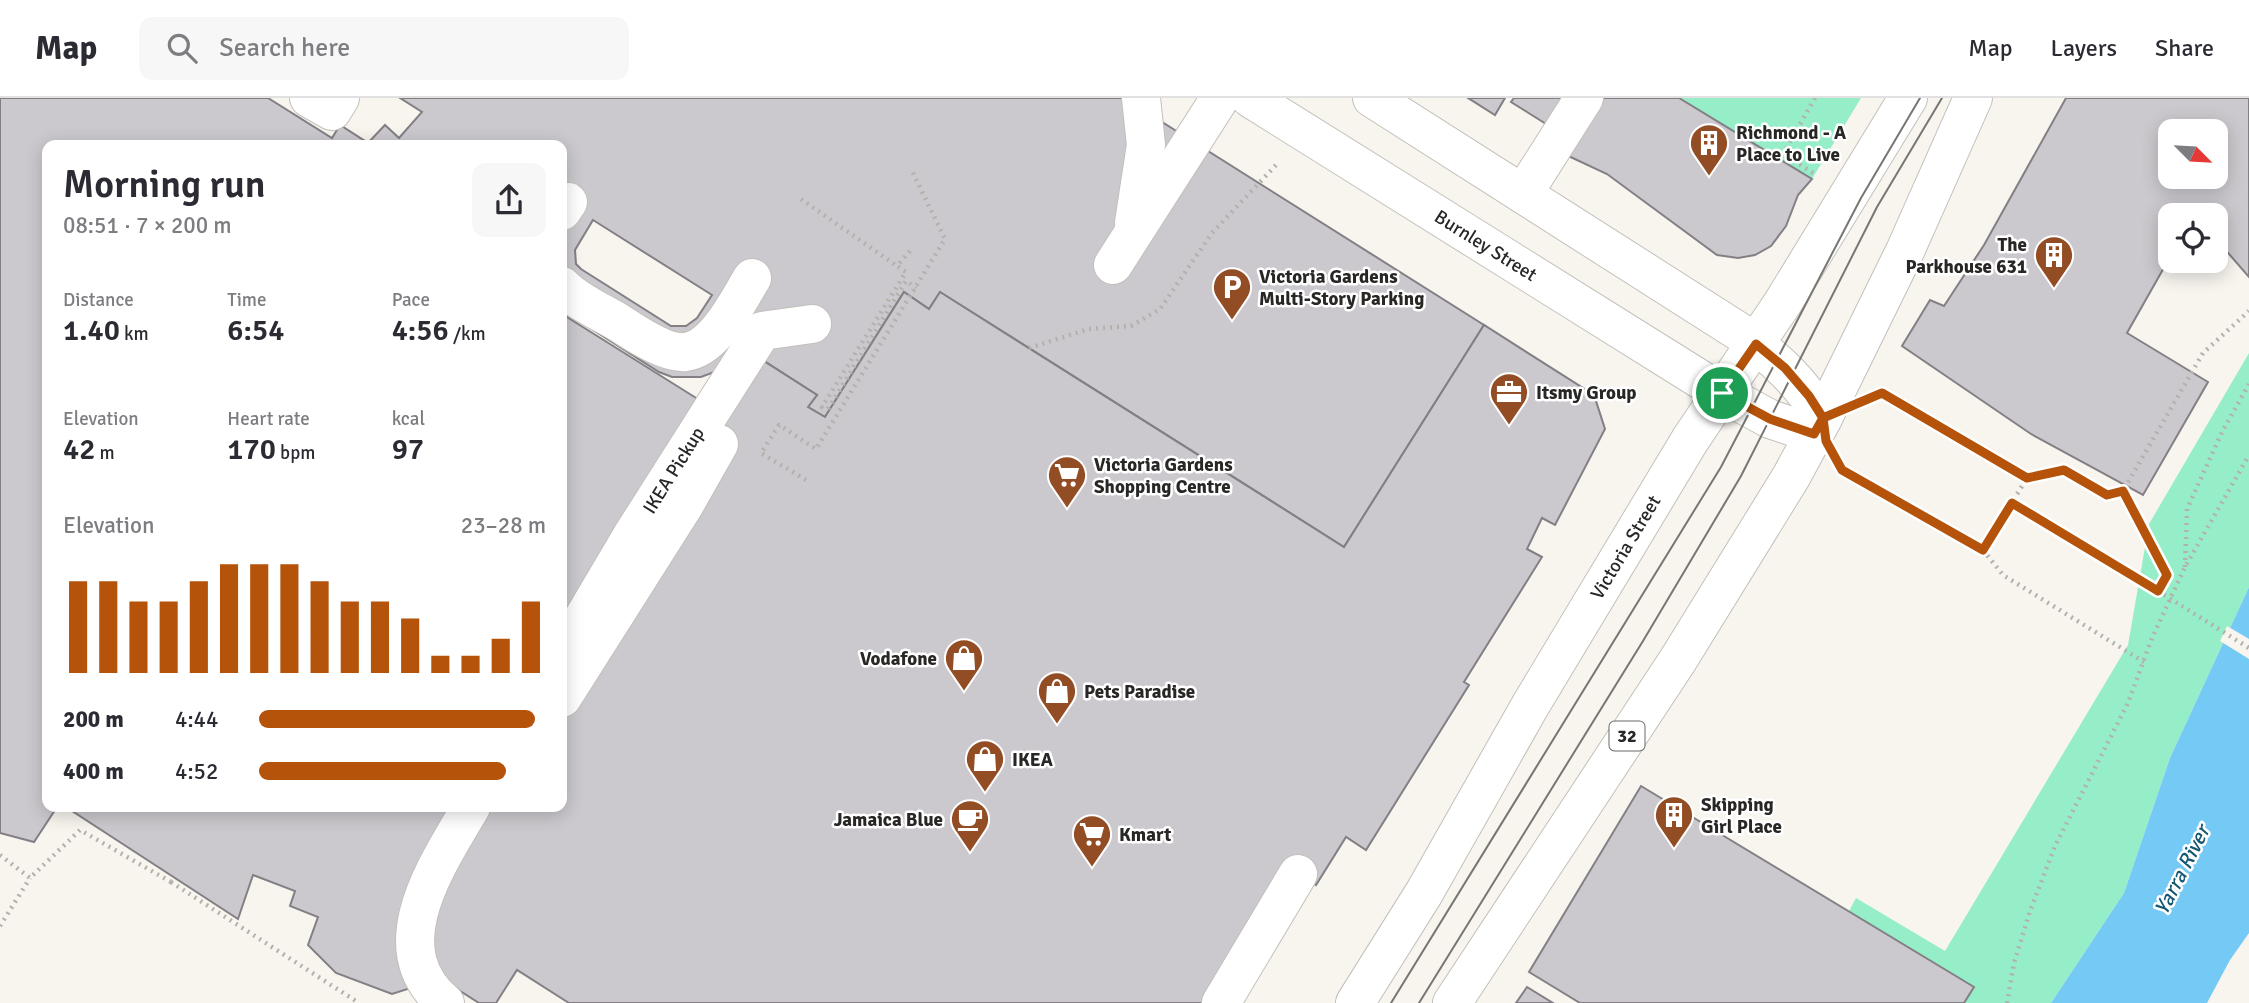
<!DOCTYPE html>
<html lang="en">
<head>
<meta charset="utf-8">
<style>
	body { margin:0; font-family:Signika,sans-serif; background:#f7f7f7; color:#2b2b33; height:100vh; display:flex; flex-direction:column; font-size:26px; white-space:nowrap }
	* { box-sizing:border-box; margin:0 }
	p { font-size:23px; color:#7c7c81 }
	.icon { flex:none; width:38px; height:38px; fill:none; stroke:currentColor; stroke-width:2; stroke-linecap:round; stroke-linejoin:round }
	.map { position:relative; flex:1; overflow:hidden }
	.sheet { position:absolute; left:42px; top:42px; width:525px; height:672px; display:flex; flex-direction:column; background:#fff; border-radius:14px; box-shadow:0 4px 18px #0003 }
	.sheet>* { flex:none }
	.needle { width:46px; rotate:114deg }
	.buttons { position:absolute; left:2158px; top:21px; display:grid; gap:14px }
	.buttons a { display:grid; place-items:center; width:70px; height:70px; border-radius:14px; background:#fff; box-shadow:0 4px 18px #0003; font-size:35px }
	.pin { position:absolute; display:grid; place-items:center; width:60px; height:60px; color:#fff; margin:-30px; border:4px solid #fff; border-radius:50%; box-shadow:0 2px 7px #0007 }
	.round { display:grid; place-items:center; flex:none; width:74px; height:74px; border-radius:14px; background:#f7f7f7 }
	.summary { display:flex; align-items:center; justify-content:space-between; height:119px; padding:0 21px }
	h1 { font-size:38px; font-weight:600; line-height:52px }
	.figures { display:grid; grid-template-columns:repeat(3,1fr); gap:10px; height:119px; padding:7px 21px }
	.figures div { display:grid; align-content:center }
	.figures b { font-size:30px; font-weight:600 }
	.figures small { font-size:19px; font-weight:400 }
	.figures p { font-size:19px }
	.chart { height:196px; padding:14px 21px }
	.chart p { display:flex; justify-content:space-between }
	.chart svg { width:100%; height:126px; margin-top:7px; stroke:#b45309; stroke-width:6 }
	ul { padding:0 21px; list-style:none; font-size:23px }
	li { display:grid; grid-template-columns:112px 84px 1fr; align-items:center; height:52px }
	li i { height:18px; border-radius:9px; background:#b45309 }
	header { display:flex; align-items:center; gap:42px; box-sizing:border-box; height:98px; padding:0 35px; background:#fff; border-bottom:2px solid #e1e1e2 }
	header strong { font-size:33px }
	nav { display:flex; gap:38px; margin-inline-start:auto; font-size:24px }
	.search { width:490px; height:63px; background:#f7f7f7; display:flex; align-items:center; gap:18px; box-sizing:border-box; padding:0 24px; border-radius:14px; color:#7c7c81; font-size:26px }
	.map>svg:first-child { display:block }
</style>
</head>
<body>
<header>
<strong>Map</strong>
<div class="search"><svg class="icon" aria-label="search" viewBox="0 0 24 24"><circle cx="10" cy="10" r="6"/><path d="M15 15l6 6"/></svg>Search here</div>
<nav><a>Map</a><a>Layers</a><a>Share</a></nav>
</header>
<div class="map">
<svg width="2249" height="905" viewBox="0 0 2249 905">
	<rect width="100%" height="100%" fill="#f8f5ef"/>
	<g fill="#95eec8">
		<polygon points="1679,0 1861,0 1812,81"/>
		<polygon points="2249,255 2249,489 2170,660 2124,795 2051,905 1964,905 1973,889 1849,813 1856,800 1945,853 2128,547 2149,426"/>
	</g>
	<polygon fill="#75caf5" points="2249,489 2249,835 2230,862 2207,905 2051,905 2124,795 2170,660"/>
	<polygon fill="#f8f5ef" points="2227,528 2249,541 2249,561 2220,543"/>
	<g fill="#ccc9ce" stroke="#837f84" stroke-width="2" fill-rule="evenodd">
		<polygon points="0,0 268,0 332,40 340,27 368,45 366,47 47,47 47,709 57,709 34,744 0,735"/>
		<path d="M400 0H1124L1484 227 1344 449 940 194 929 211 904 194 825 319 808 309 817 297 742 249 717 273 701 279H672L659 274 562 212V47H475L471 44 469 47H366L385 27 399 40 422 14ZM593 122 712 197 697 220 686 228H671L581 171 576 166 575 152Z"/>
		<polygon points="1468,0 1505,0 1495,17"/>
		<polygon points="1514,0 1574,0 1554,31 1511,4"/>
		<polygon points="1598,0 1679,0 1812,81 1798,97 1786,128 1771,148 1755,157 1738,160 1717,157 1607,76 1562,55"/>
		<path d="M2066 0H2249V179L2216 141V117H2170V159L2127 235 2208 284 2143 397 2031 336 1902 248 1930 202 1944 208 1984 147ZM2170 33H2216V79H2170Z"/>
		<polygon points="904,194 929,211 940,194 1344,449 1484,227 1594,297 1605,331 1555,427 1542,420 1527,451 1542,459 1464,584 1469,587 1366,752 1346,739 1316,787 1290,770 1205,905 569,905 517,872 496,905 479,905 427,872 417,888 392,896 336,875 308,847 318,819 290,808 295,793 253,777 238,821 66,709 562,709 562,216 701,303 742,249 817,297 808,309 825,319"/>
		<polygon points="1641,688 1974,889 1964,905 1580,905 1529,874"/>
		<polygon points="1527,889 1553,905 1516,905"/>
	</g>
	<g fill="none" stroke-linecap="round" stroke-linejoin="round">
		<g stroke="#c2c0ba" stroke-width="40">
			<g id="minor">
				<polyline points="309,0 332,13 340,0"/>
				<polyline points="1523,96 1584,0"/>
				<polyline points="562,113 568,104"/>
				<polyline points="1134,125 1146,47 1141,0"/>
				<polyline points="1113,167 1220,0"/>
				<path d="M562 188C577 204 602 214 621 226 636 236 667 256 685 254 715 251 738 203 752 180"/>
				<polyline points="562,556 633,436 762,233 812,226"/>
				<polyline points="562,600 685,406 719,346"/>
				<path d="M445 905C379 849 438 766 471 709"/>
				<polyline points="1221,905 1298,776"/>
			</g>
		</g>
		<g stroke="#c2c0ba" stroke-width="40">
			<g id="major">
				<polyline points="1250,0 1722,295 1770,321 1814,336"/>
				<path d="M1372 0 1741 235C1776 261 1800 283 1823 320"/>
				<polyline points="1355,905 1424,795 1530,608 1690,342 1782,206 1908,0"/>
				<polyline points="1452,905 1678,562 1791,379 1823,320 1905,153 1973,0"/>
			</g>
		</g>
		<g stroke="#b3b1ac" stroke-width="4.5" stroke-dasharray="2 5" stroke-linecap="butt">
			<polyline points="1815,0 1783,56 1816,77"/>
			<polyline points="801,101 897,168"/>
			<polyline points="910,153 897,168 906,174 822,309 828,311 906,183 916,190"/>
			<polyline points="1029,250 1089,231 1131,228 1160,211 1212,135 1277,66"/>
			<polyline points="1879,296 1882,295 2027,380 2064,372 2107,397 2123,393"/>
			<polyline points="1840,369 1983,452 2027,380"/>
			<polyline points="806,382 761,355 779,327 816,351 945,141 911,71"/>
			<polyline points="2012,405 2158,493 2167,477 2123,393 2203,255 2249,213"/>
			<polyline points="1983,452 2003,477 2144,564"/>
			<polyline points="2185,469 2187,411 2222,334 2249,286"/>
			<polyline points="0,757 30,780 80,732 171,784 174,780"/>
			<polyline points="171,784 359,905"/>
			<polyline points="0,828 30,780"/>
			<polyline points="2007,905 2014,865 2030,813 2055,748 2128,605 2152,540 2185,469 2249,357"/>
		</g>
		<use href="#minor" stroke="#fff" stroke-width="38"/>
		<use href="#major" stroke="#fff" stroke-width="38"/>
		<g stroke="#787672" stroke-width="2">
			<polyline points="1391,905 1721,369 1861,100 1920,0"/>
			<polyline points="1419,905 1643,543 1741,378 1877,109 1942,0"/>
		</g>
		<polyline stroke="#b3b1ac" stroke-width="4.5" stroke-dasharray="2 5" stroke-linecap="butt" points="2158,493 2249,550"/>
	</g>
	<g fill="none" stroke-linecap="round" stroke-linejoin="round">
		<g stroke="#fff" stroke-width="14">
			<polyline id="route" points="1722,295 1770,321 1814,336 1823,320 1882,295 2027,380 2064,372 2107,397 2123,393 2167,477 2158,493 2012,405 1983,452 1842,372 1826,343 1823,320 1809,298 1785,270 1756,246 1722,295"/>
		</g>
		<use href="#route" stroke="#b45309" stroke-width="9"/>
	</g>
	<defs>
		<g id="building-pin" transform="scale(2.0125)"><path d="M0 17L-7.5 6A9.5 9.5 0 1 1 7.5 6Z" fill="#934d25" stroke="#fff"/><path d="M-4-6H4V6H1V3H-1V6H-4ZM-2.5-4.3h1.7v1.8h-1.7ZM.8-4.3h1.7v1.8H.8ZM-2.5-1h1.7V.8h-1.7ZM.8-1h1.7V.8H.8Z" fill="#fff"/></g>
		<g id="parking-pin" transform="scale(2.0125)"><path d="M0 17L-7.5 6A9.5 9.5 0 1 1 7.5 6Z" fill="#934d25" stroke="#fff"/><path d="M-3.5-5.5H1a3.5 3.5 0 0 1 0 7H-1V5.5H-3.5ZM-1-3.4V-.6H.8a1.4 1.4 0 0 0 0-2.8Z" fill="#fff"/></g>
		<g id="office-pin" transform="scale(2.0125)"><path d="M0 17L-7.5 6A9.5 9.5 0 1 1 7.5 6Z" fill="#934d25" stroke="#fff"/><path d="M-6-3h4V-5.5h4V-3h4V5H-6ZM-1-4.5V-3h2v-1.5ZM-6 0V1H6V0Z" fill="#fff"/></g>
		<g id="supermarket-pin" transform="scale(2.0125)"><path d="M0 17L-7.5 6A9.5 9.5 0 1 1 7.5 6Z" fill="#934d25" stroke="#fff"/><path d="M-6-5.5h2.5l.6 2H6L4.5 2H-2.5L-4.4-4H-6ZM-1.5 3.2a1.3 1.3 0 1 0 .1 0ZM3 3.2a1.3 1.3 0 1 0 .1 0Z" fill="#fff"/></g>
		<g id="shop-pin" transform="scale(2.0125)"><path d="M0 17L-7.5 6A9.5 9.5 0 1 1 7.5 6Z" fill="#934d25" stroke="#fff"/><path d="M-5-2.5h2.3a2.7 3.5 0 0 1 5.4 0H5L5.5 6h-11ZM-1.5-2.5h3a1.5 2.3 0 0 0-3 0Z" fill="#fff"/></g>
		<g id="cafe-pin" transform="scale(2.0125)"><path d="M0 17L-7.5 6A9.5 9.5 0 1 1 7.5 6Z" fill="#934d25" stroke="#fff"/><path d="M-5.5-4.5H6V0H3Q3 3.5 0 3.5H-2.5Q-5.5 3.5-5.5 0ZM3-3.2v2h1.7v-2ZM-6 4.5H4V6H-6Z" fill="#fff"/></g>
	</defs>
	<g fill-rule="evenodd">
		<use href="#building-pin" x="1709" y="45"/>
		<use href="#building-pin" x="2054" y="157"/>
		<use href="#parking-pin" x="1232" y="189"/>
		<use href="#office-pin" x="1509" y="294"/>
		<use href="#supermarket-pin" x="1067" y="377"/>
		<use href="#shop-pin" x="964" y="560"/>
		<use href="#shop-pin" x="1057" y="593"/>
		<use href="#shop-pin" x="985" y="661"/>
		<use href="#building-pin" x="1674" y="717"/>
		<use href="#cafe-pin" x="970" y="721"/>
		<use href="#supermarket-pin" x="1092" y="736"/>
	</g>
	<g text-anchor="middle" stroke-width="5" stroke-linejoin="round" paint-order="stroke">
		<rect fill="#fff" stroke="#686866" stroke-width="2" x="1609.5" y="623.5" width="35" height="29" rx="5"/>
		<g font-size="18" font-weight="bold" fill="#282725">
			<text x="1627" y="644">32</text>
		</g>
		<g font-size="19" font-weight="bold" fill="#282725" stroke="#fff" text-anchor="start">
			<text x="1736" y="41">Richmond - A<tspan x="1736" dy="22">Place to Live</tspan></text>
			<text x="2027" y="153" text-anchor="end">The<tspan x="2027" dy="22">Parkhouse 631</tspan></text>
			<text x="1259" y="185">Victoria Gardens<tspan x="1259" dy="22">Multi-Story Parking</tspan></text>
			<text x="1536" y="301">Itsmy Group</text>
			<text x="1094" y="373">Victoria Gardens<tspan x="1094" dy="22">Shopping Centre</tspan></text>
			<text x="937" y="567" text-anchor="end">Vodafone</text>
			<text x="1084" y="600">Pets Paradise</text>
			<text x="1012" y="668">IKEA</text>
			<text x="1701" y="713">Skipping<tspan x="1701" dy="22">Girl Place</tspan></text>
			<text x="943" y="728" text-anchor="end">Jamaica Blue</text>
			<text x="1119" y="743">Kmart</text>
		</g>
		<g font-size="19" fill="#282725" stroke="#fff">
			<text transform="translate(1486 147) rotate(32)" y="7">Burnley Street</text>
			<text transform="translate(673 372) rotate(-58)" y="7">IKEA Pickup</text>
			<text transform="translate(1625 449) rotate(-59)" y="7">Victoria Street</text>
		</g>
		<g font-size="21" font-style="italic" fill="#145774" stroke="#fff">
			<text transform="translate(2182 772) rotate(-63)" y="7">Yarra River</text>
		</g>
	</g>
</svg>
<div class="buttons">
<a><svg class="needle" viewBox="-14 -14 28 28"><path d="M0-13l5 13h-10z" fill="#e53935"/><path d="M0 13l5-13h-10z" fill="#7c7c81"/></svg></a>
<a><svg class="icon" aria-label="locate" viewBox="0 0 24 24"><circle cx="12" cy="12" r="6"/><path d="M12 2v4M12 18v4M2 12h4M18 12h4"/></svg></a>
</div>
<div class="pin" style="left:1722px;top:295px;background:#1e9e55"><svg class="icon" aria-label="arrive" viewBox="0 0 24 24"><path d="M6 21V4h12l-3 4 3 4H6"/></svg></div>
<section class="sheet">
<div class="summary"><div><h1>Morning run</h1><p>08:51 · 7 × 200 m</p></div><a class="round"><svg class="icon" aria-label="share" viewBox="0 0 24 24"><path d="M12 15V3M7 8l5-5 5 5M5 13v7h14v-7"/></svg></a></div>
<div class="figures">
<div><p>Distance</p><b>1.40<small> km</small></b></div>
<div><p>Time</p><b>6:54</b></div>
<div><p>Pace</p><b>4:56<small> /km</small></b></div>
</div>
<div class="figures">
<div><p>Elevation</p><b>42<small> m</small></b></div>
<div><p>Heart rate</p><b>170<small> bpm</small></b></div>
<div><p>kcal</p><b>97</b></div>
</div>
<div class="chart"><p><span>Elevation</span>23–28 m</p>
<svg viewBox="0 0 160 44" preserveAspectRatio="none"><path d="M5 44V12M15 44V12M25 44V19M35 44V19M45 44V12M55 44V6M65 44V6M75 44V6M85 44V12M95 44V19M105 44V19M115 44V25M125 44V38M135 44V38M145 44V32M155 44V19"/></svg>
</div>
<ul>
<li><b>200 m</b>4:44<i style="width:96%"></i></li>
<li><b>400 m</b>4:52<i style="width:86%"></i></li>
</ul>
</section>
</div>
</body>
</html>
